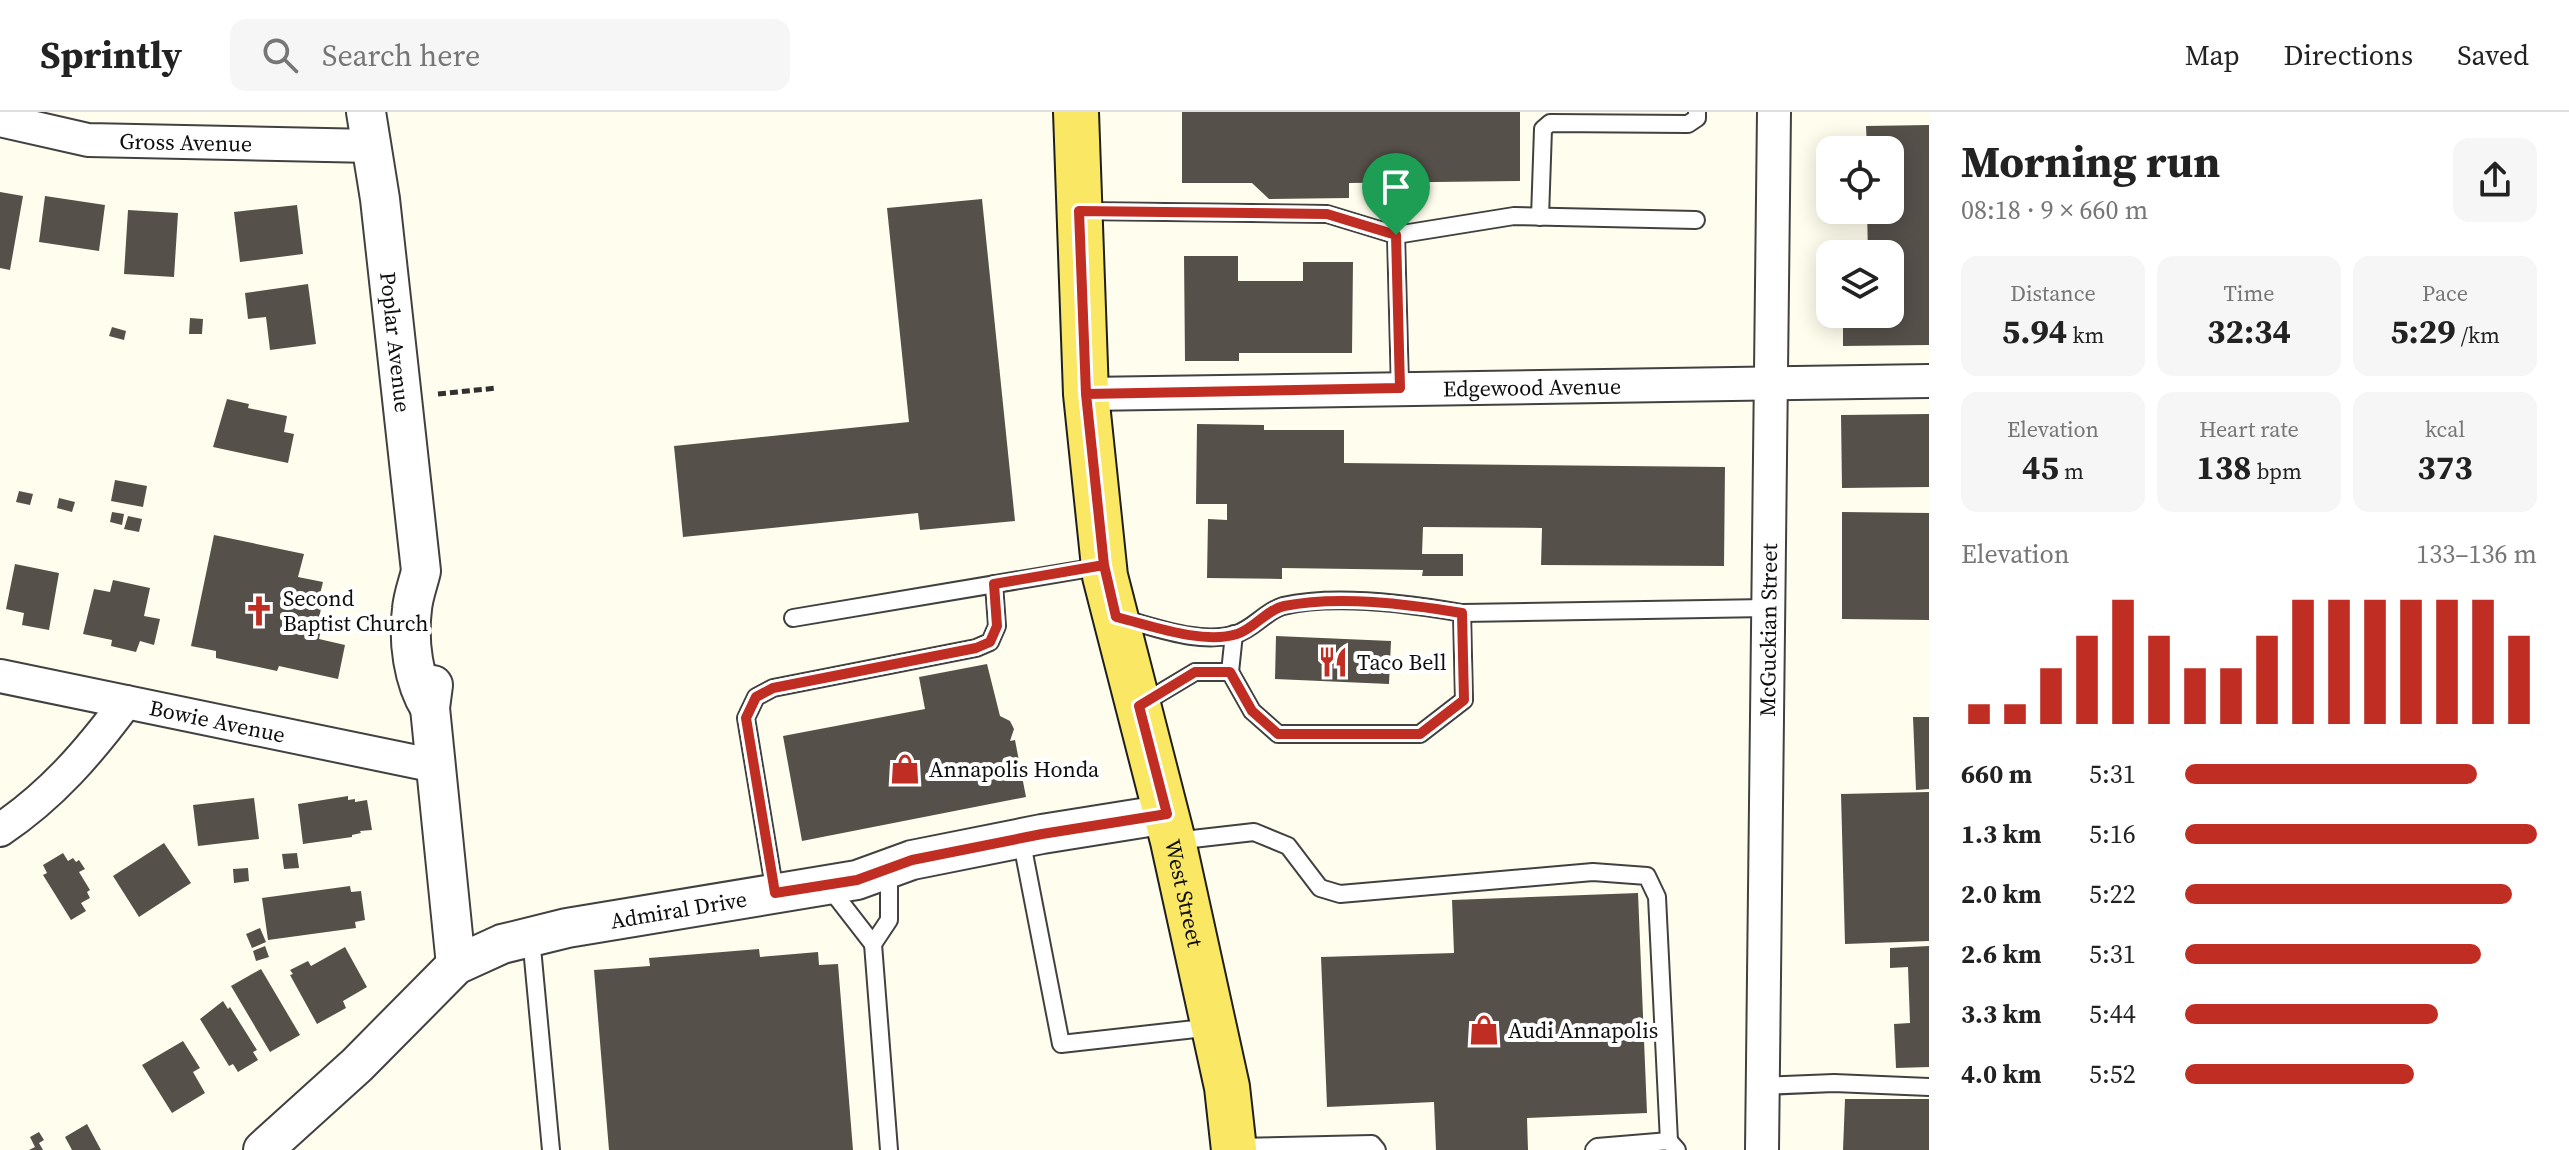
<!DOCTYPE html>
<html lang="en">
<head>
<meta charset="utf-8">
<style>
	body { margin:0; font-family:"Source Serif 4",serif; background:#f6f6f6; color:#222; height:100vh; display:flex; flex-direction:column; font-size:30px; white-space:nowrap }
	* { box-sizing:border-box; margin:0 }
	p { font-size:26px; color:#767676 }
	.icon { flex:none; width:44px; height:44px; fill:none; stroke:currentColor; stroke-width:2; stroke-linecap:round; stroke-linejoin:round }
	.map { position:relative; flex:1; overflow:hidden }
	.sheet { display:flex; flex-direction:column; background:#fff; width:640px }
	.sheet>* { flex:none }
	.fabs { position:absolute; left:1816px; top:24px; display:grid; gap:16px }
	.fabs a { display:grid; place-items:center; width:88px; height:88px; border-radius:16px; background:#fff; box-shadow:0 4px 20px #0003; font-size:40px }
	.pin { position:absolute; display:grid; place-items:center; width:68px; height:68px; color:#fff; margin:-82px -34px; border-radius:50% 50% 50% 0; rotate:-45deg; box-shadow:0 0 8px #0007 }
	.pin .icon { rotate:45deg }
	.round { display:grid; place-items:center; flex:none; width:84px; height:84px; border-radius:16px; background:#f6f6f6 }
	.head { display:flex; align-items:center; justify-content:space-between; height:136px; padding:0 32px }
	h1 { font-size:44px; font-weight:700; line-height:60px }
	.figures { display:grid; grid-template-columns:repeat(3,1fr); gap:12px; height:136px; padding:8px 32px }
	.figures div { display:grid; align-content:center; border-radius:16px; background:#f6f6f6; text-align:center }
	.figures b { font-size:34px; font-weight:700 }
	.figures small { font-size:22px; font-weight:400 }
	.figures p { font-size:22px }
	.chart { height:224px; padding:16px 32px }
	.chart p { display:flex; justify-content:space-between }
	.chart svg { width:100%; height:144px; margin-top:8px; stroke:#c02e23; stroke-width:6 }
	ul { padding:0 32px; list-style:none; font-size:26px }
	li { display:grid; grid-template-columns:128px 96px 1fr; align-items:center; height:60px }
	li i { height:20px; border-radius:10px; background:#c02e23 }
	header { display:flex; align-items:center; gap:48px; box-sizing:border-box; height:112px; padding:0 40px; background:#fff; border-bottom:2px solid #e0e0e0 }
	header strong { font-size:38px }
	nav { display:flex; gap:44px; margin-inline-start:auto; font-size:28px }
	.search { width:560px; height:72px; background:#f6f6f6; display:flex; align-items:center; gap:20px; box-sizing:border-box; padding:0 28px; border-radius:16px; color:#767676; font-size:30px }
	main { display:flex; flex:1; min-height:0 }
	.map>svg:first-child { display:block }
</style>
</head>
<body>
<header>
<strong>Sprintly</strong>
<div class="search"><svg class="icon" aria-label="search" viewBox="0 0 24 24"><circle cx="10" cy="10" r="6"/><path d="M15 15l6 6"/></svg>Search here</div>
<nav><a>Map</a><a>Directions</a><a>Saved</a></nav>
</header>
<main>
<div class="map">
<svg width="1929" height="1038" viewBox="0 0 1929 1038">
	<rect width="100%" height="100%" fill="#fffeee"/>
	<g fill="#56504a">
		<polygon points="1182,0 1520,0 1520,69 1349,71 1349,86 1269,87 1252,71 1182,71"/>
		<polygon points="1929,13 1929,233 1843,234 1843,202 1890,202 1890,142 1868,142 1867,98 1890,98 1890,38 1867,38 1866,14"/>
		<polygon points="0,80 23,84 10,158 0,156"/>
		<polygon points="45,84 105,93 99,139 39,130"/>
		<polygon points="982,87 1015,409 920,418 918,401 683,425 674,334 909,310 887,96"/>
		<polygon points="297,93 303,142 240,150 234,100"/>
		<polygon points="128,98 178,101 174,165 124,162"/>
		<polygon points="1184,144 1238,144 1238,169 1303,169 1303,150 1353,150 1352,241 1239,241 1239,249 1185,249"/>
		<polygon points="308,172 316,232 270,238 266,205 248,207 245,181"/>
		<polygon points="190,206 203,207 202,222 189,222"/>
		<polygon points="112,215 126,219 124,228 109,224"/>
		<polygon points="227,287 249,292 248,296 287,304 284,320 294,322 288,351 213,335"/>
		<polygon points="1929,302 1929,375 1842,376 1841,303"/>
		<polygon points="1197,312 1264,313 1264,318 1344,318 1344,351 1725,355 1724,454 1541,453 1542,416 1423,415 1422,442 1463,442 1463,464 1422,464 1423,458 1282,456 1282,467 1207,466 1208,407 1227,408 1227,392 1196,392"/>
		<polygon points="115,368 147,374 143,395 111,389"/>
		<polygon points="19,379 33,382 30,393 16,390"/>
		<polygon points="59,386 75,390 72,400 57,396"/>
		<polygon points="112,400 124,402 122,413 110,410"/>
		<polygon points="1842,400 1929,401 1929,508 1842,507"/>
		<polygon points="128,404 142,407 139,420 124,417"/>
		<polygon points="214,423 304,442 298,465 323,470 318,490 322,491 319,507 323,507 319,527 345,533 338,567 279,554 277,559 216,546 216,539 191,534"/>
		<polygon points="15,452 59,461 49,518 22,513 24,501 6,497"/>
		<polygon points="113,468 150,476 144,504 160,507 154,533 140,529 136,540 111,534 112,528 83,522 94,477 110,480"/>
		<polygon points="1276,524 1391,529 1389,572 1275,567"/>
		<polygon points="987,552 1000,604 1010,609 1014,617 1010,629 1015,628 1026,685 802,729 783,624 925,597 919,565"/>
		<polygon points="1913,605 1929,605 1929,677 1916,678"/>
		<polygon points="1929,680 1929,829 1845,832 1841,682"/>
		<polygon points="348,684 348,688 355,687 355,690 367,688 372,718 360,719 361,721 352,723 352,725 303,732 298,692"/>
		<polygon points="254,686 259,727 198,734 193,693"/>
		<polygon points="164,731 191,771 139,805 113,764"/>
		<polygon points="63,741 68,749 73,746 76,750 79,748 85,757 79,760 90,778 87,780 90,786 81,791 86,799 71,808 43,763 47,761 43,753"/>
		<polygon points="297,741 299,756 284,757 282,742"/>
		<polygon points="248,756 249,769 234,771 233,757"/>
		<polygon points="350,774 351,780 361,779 365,808 355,810 356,816 268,828 262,786"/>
		<polygon points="1638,781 1647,1001 1527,1006 1528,1038 1436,1038 1434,990 1327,995 1321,845 1454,841 1452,788"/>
		<polygon points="260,816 266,830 252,836 246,822"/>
		<polygon points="265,834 269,845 256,849 253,839"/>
		<polygon points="1929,834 1929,955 1896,956 1894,912 1910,911 1908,855 1890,856 1890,836"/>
		<polygon points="345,835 367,875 343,889 346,896 317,912 290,863 293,862 290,858 308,849 311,854"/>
		<polygon points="759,837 760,845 818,840 819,853 838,852 853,1038 609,1038 594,858 650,854 649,846"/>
		<polygon points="261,857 300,923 270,940 231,874"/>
		<polygon points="223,889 228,897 230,895 257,938 253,940 258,948 238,960 233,952 229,954 200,907"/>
		<polygon points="183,929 200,956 193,960 205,981 172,1001 142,953"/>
		<polygon points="1845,987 1929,987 1929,1038 1843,1038"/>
		<polygon points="87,1012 101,1038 72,1038 65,1025"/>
		<polygon points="39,1020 44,1028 39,1031 43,1038 29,1038 35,1035 30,1025"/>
	</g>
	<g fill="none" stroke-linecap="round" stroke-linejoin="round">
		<g stroke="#414141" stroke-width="20">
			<g id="service">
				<polyline points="1081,99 1327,102 1396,123 1514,104 1696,108"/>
				<polyline points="1540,105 1543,17 1550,11 1688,12 1697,6 1697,0"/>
				<polyline points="1396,123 1400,276"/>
				<polyline points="1462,501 1767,496"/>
				<polyline points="793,506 1103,454"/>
				<path d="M1120 506C1156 515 1199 533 1236 522 1253 517 1266 499 1283 494 1334 482 1411 492 1462 501L1464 588 1420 622H1278L1252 599 1230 560H1195L1140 593"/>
				<polyline points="1230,560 1234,522"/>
				<polyline points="1021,726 1061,932 1213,915"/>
				<polyline points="1175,729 1254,720 1288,734 1320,776 1340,782 1593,760 1647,764 1657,785 1669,1029"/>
				<polyline points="828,774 873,832 889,808 889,757"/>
				<polyline points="775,781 746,606 756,585 773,576 976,536 990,530 997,514 994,472"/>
				<polyline points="531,825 551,1038"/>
				<polyline points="873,832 889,1038"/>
				<polyline points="1763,974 1834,971 1929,975"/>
				<polyline points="1235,1035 1372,1032 1377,1038"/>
				<polyline points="1594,1038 1597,1035 1669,1029 1677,1038"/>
			</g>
		</g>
		<g stroke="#414141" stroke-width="36">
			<g id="minor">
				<path id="s1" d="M0 8 88 28 373 34"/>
				<path id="s2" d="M1086 282 1929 269"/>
				<path id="s3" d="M0 564 436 654"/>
				<path d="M0 718C52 683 89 640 126 590"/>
				<path id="s4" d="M1762 1038 1774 0"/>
			</g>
		</g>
		<g stroke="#414141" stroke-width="42">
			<g id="tertiary">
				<path id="s5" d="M366 0 380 87 421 459C418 472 413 484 412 497 408 529 413 569 430 596"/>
				<polyline points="433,573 430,596 456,853"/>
				<path id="s6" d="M263 1038 357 953 456 853 502 832 567 816 857 768 912 748 1042 722 1167 702"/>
			</g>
		</g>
		<g stroke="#1f1f1f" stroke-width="48">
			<g id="primary">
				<path id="s7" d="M1076 0 1086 282 1105 464 1173 729 1227 975 1234 1038"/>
			</g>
		</g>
		<polyline stroke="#303030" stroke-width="5" stroke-dasharray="8 4" stroke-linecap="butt" points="438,282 497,276"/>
		<use href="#service" stroke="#fff" stroke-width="16"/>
		<use href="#minor" stroke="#fff" stroke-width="32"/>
		<use href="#tertiary" stroke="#fff" stroke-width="38"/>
		<use href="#primary" stroke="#fae763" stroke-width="44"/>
	</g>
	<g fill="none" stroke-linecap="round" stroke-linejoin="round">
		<g stroke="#fff" stroke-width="16">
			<path id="route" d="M1396 123 1400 276 1086 282 1104 453 994 472 997 514 990 530 976 536 773 576 756 585 746 606 775 781 857 768 912 748 1042 722 1167 702 1139 594 1195 560H1230L1252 599 1278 622H1420L1464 588 1462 501C1407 492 1339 483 1284 494 1266 498 1254 517 1237 522 1202 533 1150 513 1116 505L1104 453 1086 282 1079 99 1327 102 1396 123"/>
		</g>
		<use href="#route" stroke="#c02e23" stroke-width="10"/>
	</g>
	<defs>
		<g id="church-bare" transform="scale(2.4)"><path d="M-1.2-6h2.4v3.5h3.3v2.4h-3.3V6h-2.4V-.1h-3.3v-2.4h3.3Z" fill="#c02e23" stroke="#fff" stroke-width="2.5" paint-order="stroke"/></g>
		<g id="restaurant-bare" transform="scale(2.4)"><path d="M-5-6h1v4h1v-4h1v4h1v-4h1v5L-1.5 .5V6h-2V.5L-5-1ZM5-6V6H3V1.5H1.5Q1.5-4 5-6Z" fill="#c02e23" stroke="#fff" stroke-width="2.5" paint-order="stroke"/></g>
		<g id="shop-bare" transform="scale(2.4)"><path d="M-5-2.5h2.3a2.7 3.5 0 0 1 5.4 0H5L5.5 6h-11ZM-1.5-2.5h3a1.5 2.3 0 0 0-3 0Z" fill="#c02e23" stroke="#fff" stroke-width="2.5" paint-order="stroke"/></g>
	</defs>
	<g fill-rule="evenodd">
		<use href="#church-bare" x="259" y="499"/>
		<use href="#restaurant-bare" x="1333" y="550"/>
		<use href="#shop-bare" x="905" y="657"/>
		<use href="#shop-bare" x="1484" y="918"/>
	</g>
	<g text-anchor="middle" stroke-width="8" stroke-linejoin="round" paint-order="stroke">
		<g font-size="22" fill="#0e0e0e" stroke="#fff">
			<text dy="8" stroke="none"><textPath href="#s1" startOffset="188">Gross Avenue</textPath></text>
			<text dy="8" stroke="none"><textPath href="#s5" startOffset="232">Poplar Avenue</textPath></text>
			<text dy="8" stroke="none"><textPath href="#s2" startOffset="446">Edgewood Avenue</textPath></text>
			<text dy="8" stroke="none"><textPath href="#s4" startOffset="520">McGuckian Street</textPath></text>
			<text dy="8" stroke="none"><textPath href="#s3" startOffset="222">Bowie Avenue</textPath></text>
			<text dy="8" stroke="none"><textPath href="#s7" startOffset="792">West Street</textPath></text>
			<text dy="8" stroke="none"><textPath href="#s6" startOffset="498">Admiral Drive</textPath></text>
		</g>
		<g font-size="22" fill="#0e0e0e" stroke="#fff" text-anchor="start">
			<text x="283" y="494">Second<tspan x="283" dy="25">Baptist Church</tspan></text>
			<text x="1357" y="558">Taco Bell</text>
			<text x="929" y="665">Annapolis Honda</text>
			<text x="1508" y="926">Audi Annapolis</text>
		</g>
	</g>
</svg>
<div class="fabs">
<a><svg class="icon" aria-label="locate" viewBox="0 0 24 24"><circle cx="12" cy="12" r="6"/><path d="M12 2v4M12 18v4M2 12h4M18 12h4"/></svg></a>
<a><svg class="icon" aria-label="layers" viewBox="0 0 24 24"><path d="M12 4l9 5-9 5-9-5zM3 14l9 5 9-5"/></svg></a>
</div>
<div class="pin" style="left:1396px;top:123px;background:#1e9e55"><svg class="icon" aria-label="arrive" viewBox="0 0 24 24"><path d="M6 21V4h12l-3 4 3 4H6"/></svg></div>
</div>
<section class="sheet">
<div class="head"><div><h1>Morning run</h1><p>08:18 · 9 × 660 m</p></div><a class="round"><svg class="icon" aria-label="share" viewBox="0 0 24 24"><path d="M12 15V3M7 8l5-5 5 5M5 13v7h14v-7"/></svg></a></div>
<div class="figures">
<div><p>Distance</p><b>5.94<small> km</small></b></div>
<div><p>Time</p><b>32:34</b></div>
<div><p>Pace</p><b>5:29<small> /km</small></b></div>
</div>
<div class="figures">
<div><p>Elevation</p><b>45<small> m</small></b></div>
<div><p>Heart rate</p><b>138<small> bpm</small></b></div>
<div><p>kcal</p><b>373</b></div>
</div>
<div class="chart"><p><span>Elevation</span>133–136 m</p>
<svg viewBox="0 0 160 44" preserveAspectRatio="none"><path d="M5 44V38M15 44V38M25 44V27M35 44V17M45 44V6M55 44V17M65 44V27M75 44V27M85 44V17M95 44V6M105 44V6M115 44V6M125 44V6M135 44V6M145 44V6M155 44V17"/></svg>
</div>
<ul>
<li><b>660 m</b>5:31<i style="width:83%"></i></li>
<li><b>1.3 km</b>5:16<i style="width:100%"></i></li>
<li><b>2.0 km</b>5:22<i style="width:93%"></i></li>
<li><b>2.6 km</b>5:31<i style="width:84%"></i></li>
<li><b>3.3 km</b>5:44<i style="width:72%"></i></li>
<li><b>4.0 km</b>5:52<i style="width:65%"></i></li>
</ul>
</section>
</main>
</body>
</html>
